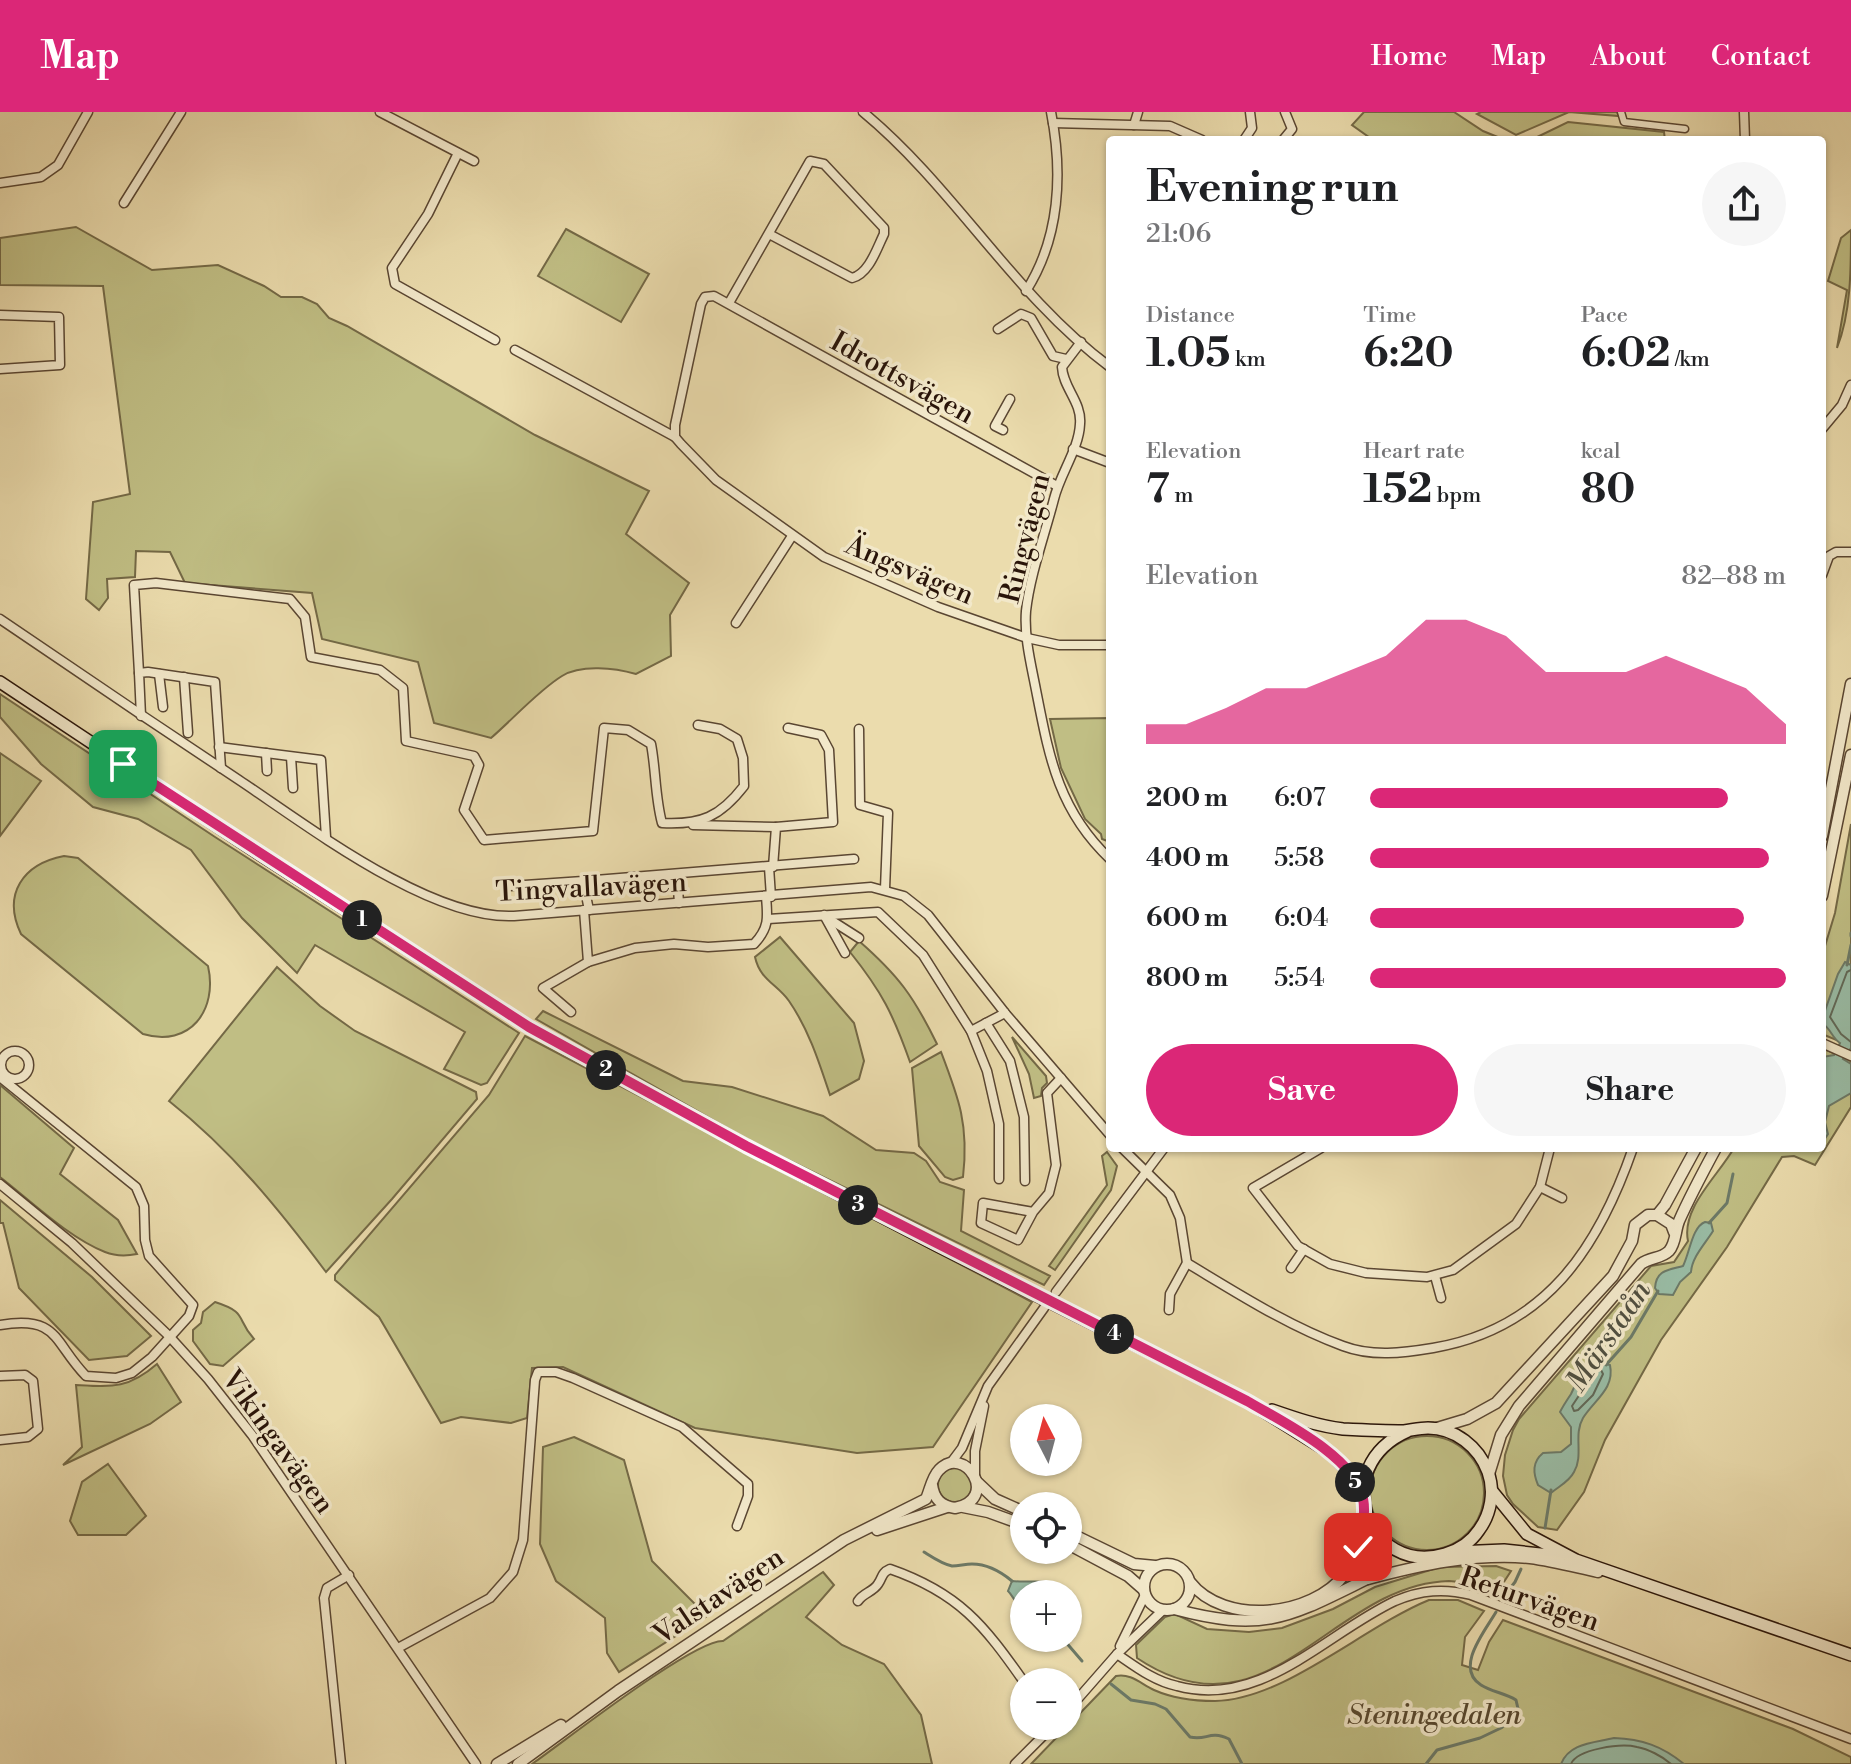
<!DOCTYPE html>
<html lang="en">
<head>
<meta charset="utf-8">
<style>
	body { margin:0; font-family:"Libre Bodoni",serif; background:#f6f6f6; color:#202124; height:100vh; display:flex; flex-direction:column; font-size:30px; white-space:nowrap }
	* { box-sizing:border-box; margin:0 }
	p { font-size:26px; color:#757577 }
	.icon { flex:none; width:44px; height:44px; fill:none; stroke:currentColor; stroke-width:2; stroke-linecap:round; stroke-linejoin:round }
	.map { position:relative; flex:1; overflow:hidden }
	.sheet { position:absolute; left:1106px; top:24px; width:720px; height:1016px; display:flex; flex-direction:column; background:#fff; border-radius:8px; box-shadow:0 2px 6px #0004 }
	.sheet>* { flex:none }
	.needle { width:52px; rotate:354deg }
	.buttons { position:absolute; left:1010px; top:1292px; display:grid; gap:16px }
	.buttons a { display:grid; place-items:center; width:72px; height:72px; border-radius:50%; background:#fff; box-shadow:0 2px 6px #0004; font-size:40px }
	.pin { position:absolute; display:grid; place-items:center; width:68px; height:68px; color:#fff; margin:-34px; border-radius:16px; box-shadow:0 4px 12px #0006 }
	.km { position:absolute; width:40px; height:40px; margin:-20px; border-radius:50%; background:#222; color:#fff; font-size:22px; line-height:40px; text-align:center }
	.round { display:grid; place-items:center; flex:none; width:84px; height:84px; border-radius:42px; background:#f6f6f6 }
	.head { display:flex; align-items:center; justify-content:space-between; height:136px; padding:0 40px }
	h1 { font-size:44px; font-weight:700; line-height:60px }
	.metrics { display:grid; grid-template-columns:repeat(3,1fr); gap:12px; height:136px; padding:8px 40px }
	.metrics div { display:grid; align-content:center }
	.metrics b { font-size:40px; font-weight:700 }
	.metrics small { font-size:22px; font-weight:400 }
	.metrics p { font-size:22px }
	.chart { height:224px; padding:16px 40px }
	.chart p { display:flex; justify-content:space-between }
	.chart svg { width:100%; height:144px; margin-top:8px; fill:#db2777; opacity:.7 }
	.cta { display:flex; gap:16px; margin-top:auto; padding:16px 40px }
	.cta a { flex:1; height:92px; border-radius:48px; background:#db2777; color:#fff; font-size:32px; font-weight:700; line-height:92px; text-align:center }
	.cta a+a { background:#f6f6f6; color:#202124 }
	ul { padding:0 40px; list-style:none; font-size:26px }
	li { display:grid; grid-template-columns:128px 96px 1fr; align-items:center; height:60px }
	li i { height:20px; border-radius:10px; background:#db2777 }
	header { display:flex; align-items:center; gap:48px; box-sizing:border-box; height:112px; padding:0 40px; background:#db2777; color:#fff }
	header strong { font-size:38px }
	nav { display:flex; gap:44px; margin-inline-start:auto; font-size:28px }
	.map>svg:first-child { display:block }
</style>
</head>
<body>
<header>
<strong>Map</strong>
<nav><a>Home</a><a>Map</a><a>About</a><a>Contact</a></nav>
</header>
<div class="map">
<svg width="1851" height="1652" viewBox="0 0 1851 1652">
	<rect width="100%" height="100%" fill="#ebdcad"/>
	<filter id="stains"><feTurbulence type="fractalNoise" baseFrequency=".0025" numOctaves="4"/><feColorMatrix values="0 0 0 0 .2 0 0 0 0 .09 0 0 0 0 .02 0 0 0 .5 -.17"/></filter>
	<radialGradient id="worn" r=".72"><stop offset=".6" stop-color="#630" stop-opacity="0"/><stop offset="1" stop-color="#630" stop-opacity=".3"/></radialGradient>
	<g fill="#c0be84" stroke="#746946" stroke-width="2">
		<polygon points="1364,0 1454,0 1483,19 1505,28 1373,28 1352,13"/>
		<polygon points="1481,0 1617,0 1619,4 1569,0 1516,23 1477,2"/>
		<polygon points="1568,10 1664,20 1665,28 1531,28"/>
		<path d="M76 115 152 158 218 153 264 174 281 185H302L317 192 329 206 347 214 535 323 649 379 626 422 689 471 670 503 671 544 636 562C615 556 581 552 562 564 539 578 512 608 491 626L434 611 418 550 322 527 312 481 185 471 170 440 136 439 135 465 107 467 108 486 99 498 86 487 93 390 130 382 103 174 0 173V126Z"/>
		<polygon points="566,117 649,162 621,210 538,164"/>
		<path d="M1851 118C1851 157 1851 201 1837 236L1847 178 1828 169 1841 126Z"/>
		<polygon points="0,582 215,725 519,921 487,971 481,973 444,957 465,920 315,833 297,861 242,806 191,738 138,707 93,695 41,652 0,605"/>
		<polygon points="1110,606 1110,730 1102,727 1101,722 1085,707 1061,656 1050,607"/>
		<polygon points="0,641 41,669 0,724"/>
		<polygon points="1851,712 1851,934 1822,922 1822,844 1835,801"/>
		<path d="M64 744 78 746 208 854C218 898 190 936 143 922L21 822C2 782 23 752 64 744Z"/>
		<path d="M780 825 854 911 864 949 859 967 830 983C819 950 809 918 789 889 777 872 760 868 755 845Z"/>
		<path d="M859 829C899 864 914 885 937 932L910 950C893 902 882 880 850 840Z"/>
		<path d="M277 855 320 894 355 919 476 980 477 987 392 1087 326 1160C279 1097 231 1038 169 989Z"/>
		<polygon points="543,899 683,969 732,975 823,1004 876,1038 914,1041 926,1049 940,1070 964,1078 961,1119 1050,1164 1044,1173 752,1030 536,907"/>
		<polygon points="525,924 1032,1190 933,1335 857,1341 695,1316 563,1255 532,1256 527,1306 511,1311 461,1305 441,1311 379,1205 335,1168 335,1163 489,983"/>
		<polygon points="1012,925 1046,964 1047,971 1042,976 1041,984 1034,986 1029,962"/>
		<path d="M1822 936 1851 949V995L1815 1053 1794 1044 1782 1045 1727 1135 1661 1228 1605 1328 1584 1380 1557 1418 1538 1415 1513 1392 1507 1383 1503 1364 1505 1343 1513 1318 1519 1307 1651 1154 1674 1150 1688 1129C1681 1096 1718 1064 1734 1036H1822Z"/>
		<path d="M941 940C959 987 969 1013 963 1065L953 1068 945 1065 919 1034 912 956Z"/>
		<path d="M0 973 74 1036 60 1062 118 1108 137 1142C127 1144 115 1144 105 1140 69 1126 31 1089 0 1065Z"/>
		<polygon points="1107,1040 1117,1054 1111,1078 1055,1158 1049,1154 1107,1073 1102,1044"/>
		<polygon points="0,1088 92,1165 151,1224 127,1244 89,1248 19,1176 3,1111 0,1111"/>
		<path d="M215 1190C249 1201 235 1206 254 1227L223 1254 210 1252 193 1229V1218L201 1211 203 1200Z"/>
		<path d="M157 1252 181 1290 150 1312 63 1353 82 1335 76 1273C112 1275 128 1277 157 1252Z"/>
		<circle cx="1427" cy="1381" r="57"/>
		<polygon points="574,1325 624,1348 652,1449 707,1504 619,1560 607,1541 605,1506 556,1469 540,1432 543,1335"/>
		<polygon points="108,1352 146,1404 126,1423 78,1423 70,1409 82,1370"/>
		<circle cx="955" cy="1373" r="17"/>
		<path d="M1496 1454 1511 1459 1496 1482C1481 1478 1463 1469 1449 1469 1331 1472 1268 1634 1137 1546L1136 1533 1165 1505 1175 1502 1207 1517 1249 1520 1282 1516 1333 1497 1375 1475 1440 1455Z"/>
		<path d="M823 1460 834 1473 806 1505 842 1533 884 1552 921 1603 932 1652H532C565 1629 693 1528 723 1529Z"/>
		<path d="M1429 1488H1458L1484 1499 1465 1525 1462 1553 1478 1558 1489 1530 1503 1508 1793 1617 1851 1645V1652H1031L1116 1564C1131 1561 1141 1572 1154 1578 1172 1586 1195 1589 1215 1589 1284 1588 1363 1515 1429 1488Z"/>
	</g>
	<g fill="#99bca5" stroke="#6c7967" stroke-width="2">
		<path d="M1845 850 1851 853V936L1843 947 1851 952V981L1829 994 1825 1010 1828 1022 1822 1031V945L1834 943 1840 931C1832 926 1831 917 1823 912L1822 907 1838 862Z"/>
		<path d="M1705 1110 1711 1111 1713 1119C1705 1132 1692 1145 1691 1160L1680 1170 1673 1183 1659 1182 1655 1176C1656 1158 1668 1158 1683 1154 1690 1140 1692 1115 1705 1110Z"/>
		<path d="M1595 1250 1610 1253C1615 1277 1594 1288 1583 1306 1573 1323 1584 1343 1574 1360 1569 1370 1559 1374 1551 1381L1538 1373C1533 1361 1532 1350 1543 1341L1561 1340 1571 1332V1315L1560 1300C1563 1294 1567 1288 1571 1282 1580 1265 1574 1259 1595 1250Z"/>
		<path d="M1012 1469C1035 1472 1060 1462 1075 1487L1076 1497 1068 1512V1482H1024V1493C1014 1492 1014 1485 1008 1479Z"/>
		<path d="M1614 1626C1642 1627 1662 1634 1684 1652H1561C1569 1631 1593 1631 1614 1626Z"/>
	</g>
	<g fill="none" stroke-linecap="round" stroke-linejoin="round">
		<g stroke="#616857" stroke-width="2">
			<polyline points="1851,858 1847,860 1830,905 1841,922 1851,930"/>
			<polygon points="1597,1258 1601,1258 1603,1262 1593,1283 1578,1298 1574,1299 1572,1294 1580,1282 1584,1266"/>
			<path d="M1571 1652C1577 1637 1621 1631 1637 1635 1648 1637 1662 1644 1671 1652"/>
		</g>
		<g stroke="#6c7967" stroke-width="3">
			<polyline points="1851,821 1851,824"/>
			<polyline points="1847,853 1851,833"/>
			<polyline points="1709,1111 1727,1091 1733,1062"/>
			<polyline points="1606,1253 1631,1225 1658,1179"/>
			<polyline points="1545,1416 1551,1378"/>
			<path d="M924 1440C932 1445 942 1452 952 1454 959 1454 965 1452 972 1452 988 1452 1000 1459 1012 1469"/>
			<polyline points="1505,1483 1515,1470 1521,1457"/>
			<polyline points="1064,1528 1082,1549"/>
			<path d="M1111 1572 1131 1588 1155 1592 1166 1597 1190 1625C1207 1629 1209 1618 1229 1627L1242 1652"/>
			<path d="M1426 1652 1437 1638 1480 1626 1501 1616 1519 1601 1516 1588C1505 1581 1492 1580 1481 1573 1454 1556 1485 1519 1496 1500"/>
		</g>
		<g stroke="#5a4632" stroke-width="9">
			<polyline id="pedestrian" points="1621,0 1624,10 1685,17"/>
		</g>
		<g stroke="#5a4632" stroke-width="11">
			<g id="minor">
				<polyline points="380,0 474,49"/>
				<path d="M863 0C955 76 1014 184 1110 255"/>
				<polyline points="1744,0 1745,28"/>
				<polyline points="1053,11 1170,14 1202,28"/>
				<polyline points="1134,13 1138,0"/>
				<polyline points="1244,28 1252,16 1250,0"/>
				<polyline points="1283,28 1292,17 1285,0"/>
				<polyline points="458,41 428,102 392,156 395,172 495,228"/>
				<polyline points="0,71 41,65 58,53 88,0"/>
				<polyline points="124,91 181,0"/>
				<path d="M1026 179C1060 126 1063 61 1051 0"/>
				<path d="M729 191 810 49 824 52 884 116V122C877 136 869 162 852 166L769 122"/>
				<polyline points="0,203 59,205 60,253 0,257"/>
				<polyline points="998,217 1021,202 1031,206 1053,244 1066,247"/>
				<path d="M1081 230 1062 255C1063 276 1082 290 1080 312 1079 337 1060 362 1054 387 1045 422 1030 463 1026 499 1024 525 1031 552 1036 578 1049 644 1058 698 1110 747"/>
				<polyline points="515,238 675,325"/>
				<polyline points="1822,317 1842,293 1851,273"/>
				<polyline points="1003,318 995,314 1010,287"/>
				<polyline points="1073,337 1110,351"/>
				<polyline points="1057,374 714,184 705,185 701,192 675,313 675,325 681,332 716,368 824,445 938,495 1027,526 1059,533 1110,533"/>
				<polyline points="1822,463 1829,444 1836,440 1851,440"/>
				<path d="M0 507C79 561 159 615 239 668 308 714 430 808 514 804L871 775 904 784 928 803 1005 901 1110 1023"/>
				<polyline points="736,511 792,424"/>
				<path d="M139 561 134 473 156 471 290 487 305 505 311 545 380 558 403 576 406 629 474 644 479 653 464 698 484 728 593 719 604 616 628 618 651 632C656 658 655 685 662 711 701 713 720 705 744 674L743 646 737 627 720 617 698 613"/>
				<polyline points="159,562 163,595"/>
				<polyline points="184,565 188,621"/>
				<polyline points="141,604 139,561 148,560 215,570 221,656"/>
				<polyline points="859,617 860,693 888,701 885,777"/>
				<polyline points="219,635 321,648 326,725"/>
				<polyline points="266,641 267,659"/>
				<polyline points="291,645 293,676"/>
				<polyline points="693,713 776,715"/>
				<polyline points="769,755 771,785"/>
				<polyline points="773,755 776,715 833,710 829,638 821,623 788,616"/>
				<polyline points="677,763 679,791"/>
				<polyline points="583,769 854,747"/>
				<polyline points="510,774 583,769 589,798"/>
				<path d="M584 798 588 850 635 836 674 832 708 835 754 832C769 816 768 806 766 785"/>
				<polyline points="824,803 845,841"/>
				<polyline points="826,805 859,826"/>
				<polyline points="768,807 878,800 923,843 971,919 987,959 999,1012 999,1067"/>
				<polyline points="571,900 543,876 588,850"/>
				<polyline points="986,911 1010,949 1024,1005 1025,1069"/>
				<polyline points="971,919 1005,901"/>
				<polyline points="1822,931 1851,944"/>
				<circle cx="15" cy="953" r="14"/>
				<path d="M0 965 136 1075 144 1094 145 1128 149 1144 193 1193 189 1204 152 1245 132 1261 116 1266 86 1264C53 1230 59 1203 0 1213"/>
				<polyline points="1122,1036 1170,1083 1180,1106 1187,1151 1170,1182 1169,1198"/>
				<polyline points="1321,1036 1253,1076 1298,1134 1330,1152 1366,1161 1427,1165 1453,1158 1516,1112 1540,1075 1550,1036"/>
				<polyline points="0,1072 72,1131 169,1224 208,1267 252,1323 476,1652"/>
				<polyline points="1540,1075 1562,1086"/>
				<polyline points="1033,1100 1018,1128 981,1111 983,1091 1033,1100 1049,1081 1056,1053 1047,981 1061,966"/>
				<path d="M1187 1151C1237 1181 1288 1214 1343 1234 1372 1245 1403 1241 1433 1236 1545 1217 1598 1137 1633 1036"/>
				<polyline points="1291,1156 1304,1137"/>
				<polyline points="1435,1164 1441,1186"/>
				<polyline points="1056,1180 1164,1036"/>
				<polyline points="0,1264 25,1263 33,1269 38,1317 28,1325 0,1328"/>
				<polyline points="950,1352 962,1336 988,1274 1044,1196"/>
				<polyline points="975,1364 975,1339 984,1294"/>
				<path d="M858 1489C863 1481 873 1480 878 1472 883 1465 881 1461 890 1457 959 1481 984 1513 1024 1570"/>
				<polyline points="1120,1534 1145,1483"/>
				<polyline points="398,1536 490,1486 513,1460 523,1428 535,1268 538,1260 556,1260 573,1266 682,1315 748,1372 748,1384 737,1414"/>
				<path d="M1117 1542C1136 1555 1154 1569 1177 1574 1261 1597 1325 1522 1395 1489 1421 1478 1444 1476 1471 1483L1851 1627"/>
				<polyline points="1068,1598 1117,1542 1163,1498"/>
				<polyline points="341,1652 324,1486 327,1476 349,1463"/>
				<polyline points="1015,1652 1053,1614"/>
			</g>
		</g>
		<g stroke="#5a4632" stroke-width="13">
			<g id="tertiary">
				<polyline points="1822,724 1851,572"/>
				<polyline points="1822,784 1851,643"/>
				<polyline points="1657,1103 1665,1093 1696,1036"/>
				<polyline points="1437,1316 1467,1307 1496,1291 1613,1164 1632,1129 1635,1113 1648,1103 1657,1103 1671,1112 1674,1120"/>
				<path d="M1489 1362 1501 1323 1519 1294 1641 1152C1650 1145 1661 1147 1669 1139 1676 1131 1675 1119 1679 1109 1690 1084 1703 1060 1716 1036"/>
				<polyline points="977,1370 995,1387 1024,1400"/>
				<polyline points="963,1395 988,1400 1024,1413"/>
				<polyline points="877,1418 947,1395"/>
				<polyline points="1068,1420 1134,1452 1155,1454"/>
				<polyline points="1068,1432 1128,1464 1144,1478"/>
				<circle cx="1167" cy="1475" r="23"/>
				<path d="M1368 1467C1420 1453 1475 1441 1530 1446 1553 1449 1575 1455 1598 1460"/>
				<path d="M1190 1470C1224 1514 1312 1505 1345 1462 1359 1444 1362 1421 1365 1398"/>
				<path d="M1174 1497C1268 1522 1291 1504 1373 1464"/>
				<polyline points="497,1652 561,1613"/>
				<path d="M518 1652 618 1579 844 1428 926 1387C930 1378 932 1365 939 1358 964 1331 1001 1387 955 1396 941 1394 934 1387 932 1373"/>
			</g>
		</g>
		<g stroke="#291409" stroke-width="14">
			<g id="secondary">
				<polyline points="0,570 253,738 529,915 746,1034 938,1134 1247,1289 1329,1340 1343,1354 1362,1383"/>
				<path d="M1272 1298C1295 1306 1318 1314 1343 1317 1363 1318 1384 1319 1404 1319 1412 1318 1420 1316 1428 1316 1455 1316 1479 1335 1488 1360 1495 1379 1491 1402 1479 1418 1471 1430 1459 1438 1445 1442 1368 1465 1326 1355 1408 1319"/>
				<polyline points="1492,1379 1527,1422 1576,1448 1851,1543"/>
				<polyline points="1456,1440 1504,1438 1559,1444"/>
			</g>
		</g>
		<use href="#pedestrian" stroke="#f2e8ca" stroke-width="6"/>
		<use href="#minor" stroke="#f2e8ca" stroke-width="8"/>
		<use href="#tertiary" stroke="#f2e8ca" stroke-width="10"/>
		<use href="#secondary" stroke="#f2e8ca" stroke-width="11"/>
	</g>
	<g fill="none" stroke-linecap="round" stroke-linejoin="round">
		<g stroke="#fff" stroke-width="16">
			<path id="route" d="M123 652 529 915 746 1034 1247 1289C1281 1309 1354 1344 1363 1386 1366 1403 1362 1419 1358 1435"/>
		</g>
		<use href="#route" stroke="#db2777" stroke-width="10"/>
	</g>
	<g text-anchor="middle" stroke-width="7" stroke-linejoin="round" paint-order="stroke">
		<g font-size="28" fill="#291409" stroke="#f2e8ca">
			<text transform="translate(903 265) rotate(29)" y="10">Idrottsvägen</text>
			<text transform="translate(1024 426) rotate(-76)" y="10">Ringvägen</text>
			<text transform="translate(910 457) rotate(23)" y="10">Ängsvägen</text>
			<text transform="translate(591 774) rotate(-3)" y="10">Tingvallavägen</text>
			<text transform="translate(279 1329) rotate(54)" y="10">Vikingavägen</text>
			<text transform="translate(718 1483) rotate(-34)" y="10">Valstavägen</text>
			<text transform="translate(1530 1486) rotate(19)" y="10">Returvägen</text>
		</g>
		<g font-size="28" font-style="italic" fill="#56472e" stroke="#f2e8ca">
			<text x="1434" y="1612">Steningedalen</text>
		</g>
		<g font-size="30" font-style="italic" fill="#504f40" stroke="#f2e8ca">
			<text transform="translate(1608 1224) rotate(-56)" y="10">Märstaån</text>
		</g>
	</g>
	<rect width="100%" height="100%" filter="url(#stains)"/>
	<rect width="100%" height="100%" fill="url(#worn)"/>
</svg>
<div class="buttons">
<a><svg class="needle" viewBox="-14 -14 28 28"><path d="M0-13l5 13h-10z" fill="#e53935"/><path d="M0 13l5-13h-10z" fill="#757577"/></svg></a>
<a><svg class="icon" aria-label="locate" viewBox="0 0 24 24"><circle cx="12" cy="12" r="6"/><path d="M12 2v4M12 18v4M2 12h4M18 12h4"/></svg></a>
<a>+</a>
<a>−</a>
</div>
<div class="pin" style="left:123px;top:652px;background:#1e9e55"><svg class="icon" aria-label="arrive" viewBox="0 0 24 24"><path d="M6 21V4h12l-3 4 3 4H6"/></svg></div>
<div class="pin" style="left:1358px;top:1435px;background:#d93025"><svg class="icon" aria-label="check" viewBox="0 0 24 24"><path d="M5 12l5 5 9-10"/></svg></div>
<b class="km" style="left:362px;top:808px">1</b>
<b class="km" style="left:606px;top:958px">2</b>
<b class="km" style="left:858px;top:1093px">3</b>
<b class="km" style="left:1114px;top:1222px">4</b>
<b class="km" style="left:1355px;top:1370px">5</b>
<section class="sheet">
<div class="head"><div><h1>Evening run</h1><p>21:06</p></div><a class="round"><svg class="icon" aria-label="share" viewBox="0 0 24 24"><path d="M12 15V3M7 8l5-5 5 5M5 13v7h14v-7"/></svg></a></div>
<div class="metrics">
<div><p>Distance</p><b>1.05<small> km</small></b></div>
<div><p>Time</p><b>6:20</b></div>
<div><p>Pace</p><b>6:02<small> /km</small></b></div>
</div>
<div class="metrics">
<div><p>Elevation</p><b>7<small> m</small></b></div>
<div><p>Heart rate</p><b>152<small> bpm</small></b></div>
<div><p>kcal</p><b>80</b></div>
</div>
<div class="chart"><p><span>Elevation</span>82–88 m</p>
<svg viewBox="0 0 160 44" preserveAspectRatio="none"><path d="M0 44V38L10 38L20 33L30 27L40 27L50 22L60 17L70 6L80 6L90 11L100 22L110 22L120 22L130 17L140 22L150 27L160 38V44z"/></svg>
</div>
<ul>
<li><b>200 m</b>6:07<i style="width:86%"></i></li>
<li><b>400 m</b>5:58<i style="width:96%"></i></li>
<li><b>600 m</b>6:04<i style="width:90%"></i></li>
<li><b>800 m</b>5:54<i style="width:100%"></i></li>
</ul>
<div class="cta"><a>Save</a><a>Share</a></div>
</section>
</div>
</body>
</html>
